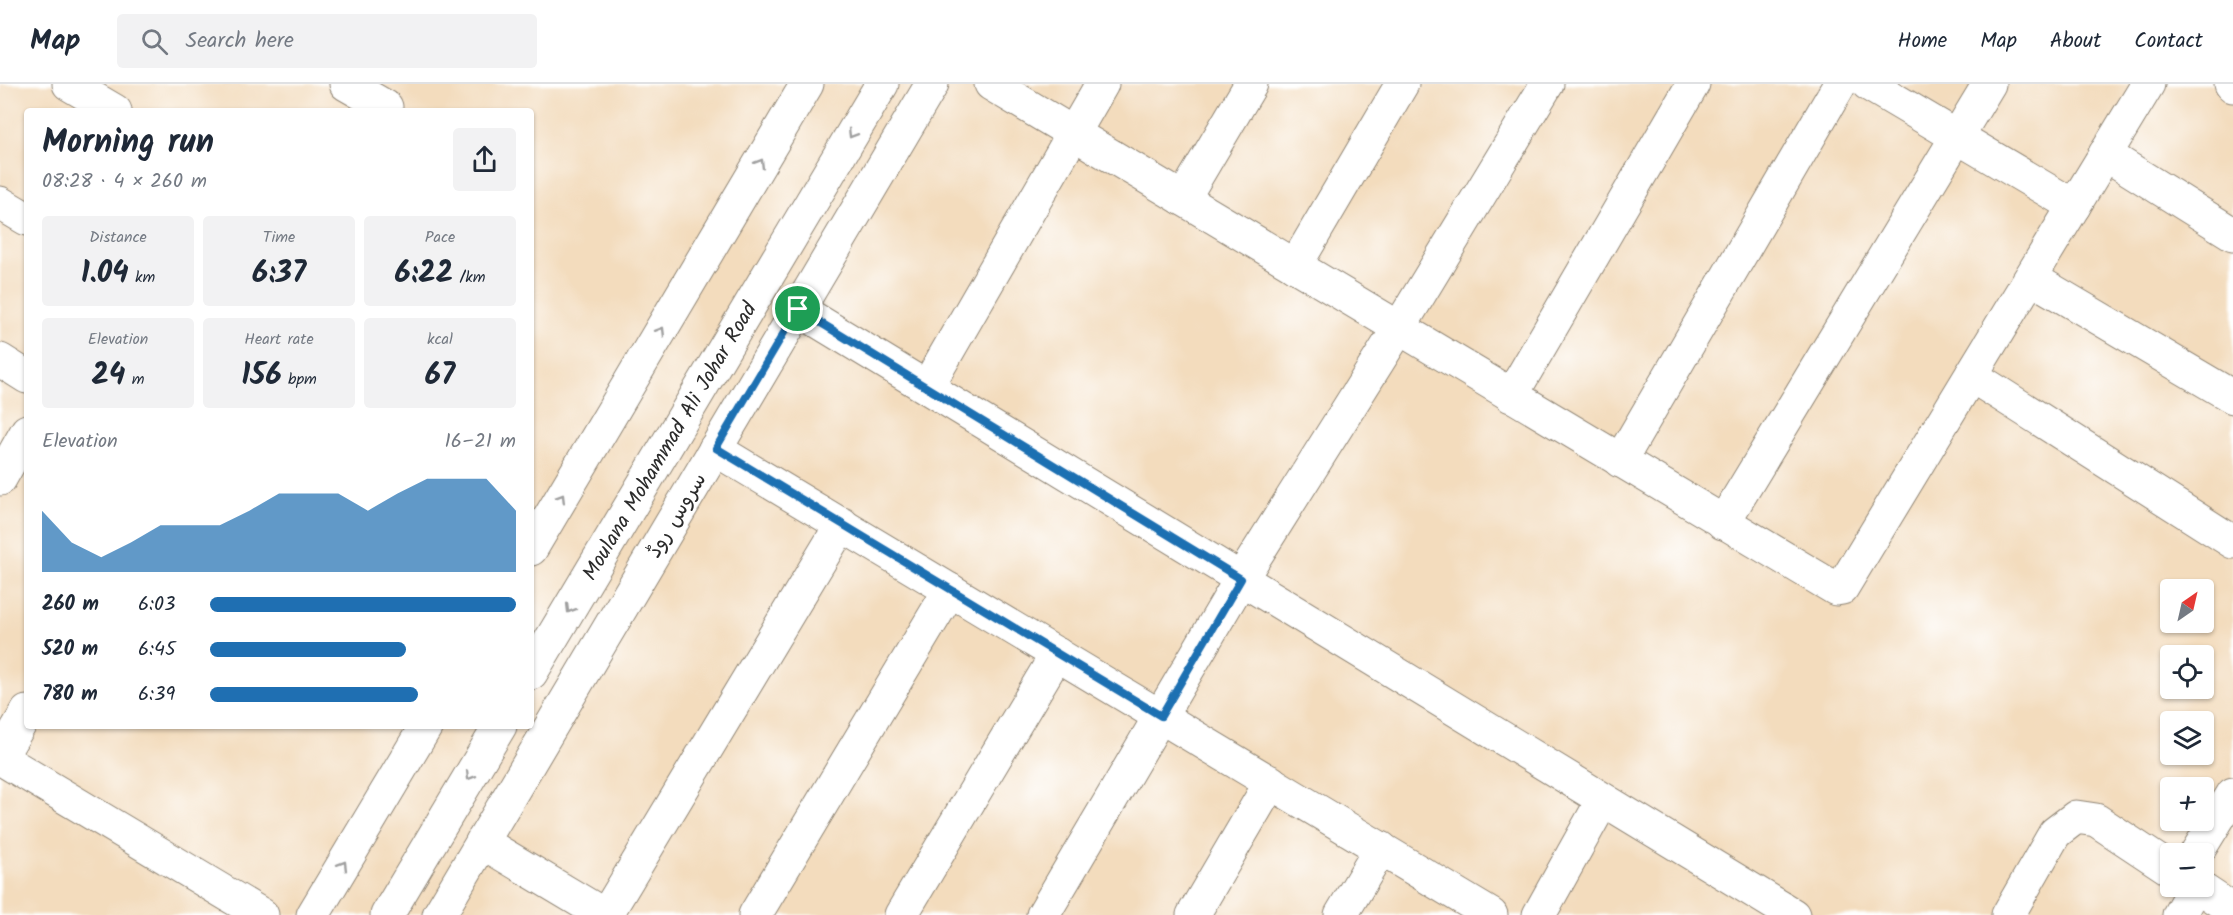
<!DOCTYPE html>
<html lang="en">
<head>
<meta charset="utf-8">
<style>
	body { margin:0; font-family:Kalam,"Playpen Sans Arabic",sans-serif; background:#f2f2f3; color:#1f2937; height:100vh; display:flex; flex-direction:column; font-size:22px; white-space:nowrap }
	* { box-sizing:border-box; margin:0 }
	p { font-size:20px; color:#747a83 }
	.icon { flex:none; width:33px; height:33px; fill:none; stroke:currentColor; stroke-width:2; stroke-linecap:round; stroke-linejoin:round }
	.map { position:relative; flex:1; overflow:hidden }
	.side { position:absolute; left:24px; top:24px; width:510px; height:621px; display:flex; flex-direction:column; background:#fff; border-radius:6px; box-shadow:0 2px 4px #0004 }
	.side>* { flex:none }
	.needle { width:39px; rotate:34deg }
	.controls { position:absolute; left:2160px; top:495px; display:grid; gap:12px }
	.controls a { display:grid; place-items:center; width:54px; height:54px; border-radius:6px; background:#fff; box-shadow:0 2px 4px #0004; font-size:30px }
	.pin { position:absolute; display:grid; place-items:center; width:51px; height:51px; color:#fff; margin:-26px; border:3px solid #fff; border-radius:50%; box-shadow:0 2px 6px #0007 }
	.round { display:grid; place-items:center; flex:none; width:63px; height:63px; border-radius:6px; background:#f2f2f3 }
	.headline { display:flex; align-items:center; justify-content:space-between; height:102px; padding:0 18px }
	h1 { font-size:33px; font-weight:600; line-height:45px }
	.stats { display:grid; grid-template-columns:repeat(3,1fr); gap:9px; height:102px; padding:6px 18px }
	.stats div { display:grid; align-content:center; border-radius:6px; background:#f2f2f3; text-align:center }
	.stats b { font-size:30px; font-weight:600 }
	.stats small { font-size:16px; font-weight:400 }
	.stats p { font-size:16px }
	.chart { height:168px; padding:12px 18px }
	.chart p { display:flex; justify-content:space-between }
	.chart svg { width:100%; height:108px; margin-top:6px; fill:#1f6fb2; opacity:.7 }
	ul { padding:0 18px; list-style:none; font-size:20px }
	li { display:grid; grid-template-columns:96px 72px 1fr; align-items:center; height:45px }
	li i { height:15px; border-radius:8px; background:#1f6fb2 }
	header { display:flex; align-items:center; gap:36px; box-sizing:border-box; height:84px; padding:0 30px; background:#fff; border-bottom:2px solid #e0e1e3 }
	header strong { font-size:28px }
	nav { display:flex; gap:33px; margin-inline-start:auto; font-size:21px }
	.search { width:420px; height:54px; background:#f2f2f3; display:flex; align-items:center; gap:15px; box-sizing:border-box; padding:0 21px; border-radius:6px; color:#747a83; font-size:22px }
	.map>svg:first-child { display:block }
</style>
</head>
<body>
<header>
<strong>Map</strong>
<div class="search"><svg class="icon" aria-label="search" viewBox="0 0 24 24"><circle cx="10" cy="10" r="6"/><path d="M15 15l6 6"/></svg>Search here</div>
<nav><a>Home</a><a>Map</a><a>About</a><a>Contact</a></nav>
</header>
<div class="map">
<svg width="2233" height="831" viewBox="0 0 2233 831">
	<rect width="100%" height="100%" fill="#fff"/>
	<filter id="ink" filterUnits="userSpaceOnUse"><feTurbulence type="fractalNoise" baseFrequency=".0167" numOctaves="2"/><feDisplacementMap in="SourceGraphic" scale="12" xChannelSelector="R" yChannelSelector="G"/><feConvolveMatrix kernelMatrix="1 2 1 2 8 2 1 2 1" color-interpolation-filters="sRGB"/></filter>
	<filter id="wash" filterUnits="userSpaceOnUse"><feTurbulence type="fractalNoise" baseFrequency=".008" numOctaves="4" result="noise"/><feDisplacementMap in="SourceGraphic" scale="24" xChannelSelector="R" yChannelSelector="G"/><feGaussianBlur stdDeviation="1.35" result="paint"/><feColorMatrix in="noise" values="0 0 0 0 0 0 0 0 0 0 0 0 0 0 0 0 0 1.4 0 .05"/><feComposite in="paint" operator="in"/></filter>
	<g filter="url(#wash)">
		<rect width="100%" height="100%" fill="#f3dcbd"/>
	</g>
	<g filter="url(#ink)">
		<g fill="none" stroke-linecap="round" stroke-linejoin="round">
			<g stroke="#8f8474" stroke-width="35">
				<g id="minor">
					<polyline points="69,0 115,27"/>
					<polyline points="346,0 386,23"/>
					<polyline points="991,0 1836,505 1842,504 2148,0"/>
					<polyline points="1868,0 2074,122"/>
					<polyline points="2231,0 2233,2"/>
					<polyline points="2105,70 2233,150"/>
					<polyline points="1183,115 1251,0"/>
					<polyline points="0,119 27,135"/>
					<polyline points="1295,182 1402,0"/>
					<polyline points="2031,194 2233,313"/>
					<polyline points="0,276 27,293"/>
					<polyline points="1972,292 2233,458"/>
					<polyline points="927,303 1102,0"/>
					<polyline points="1511,312 1693,0"/>
					<polyline points="715,365 1491,831"/>
					<polyline points="1620,377 1840,0"/>
					<polyline points="0,395 27,347"/>
					<polyline points="1723,439 1989,0"/>
					<polyline points="0,674 262,831"/>
					<polyline points="0,674 27,628"/>
					<polyline points="482,758 604,831"/>
					<polyline points="2196,770 2233,710"/>
					<polyline points="2197,802 2233,826"/>
					<polyline points="439,831 932,0"/>
					<polyline points="606,831 842,440"/>
					<polyline points="755,831 950,506"/>
					<polyline points="901,831 1057,570"/>
					<polyline points="1043,831 1241,495 1399,244 1547,0"/>
					<polyline points="1193,831 1271,698"/>
					<polyline points="1341,831 1381,764"/>
					<polyline points="1539,831 1603,716"/>
					<polyline points="2008,831 2055,749 2076,733 2096,736 2170,785"/>
					<polyline points="2179,831 2195,802"/>
				</g>
			</g>
			<g stroke="#8f8474" stroke-width="35">
				<polyline id="tertiary" points="798,225 1793,831"/>
			</g>
			<g stroke="#8f8474" stroke-width="35">
				<g id="secondary">
					<polyline points="531,465 807,0"/>
					<path id="s1" d="M531 589 882 0"/>
					<polyline points="313,831 426,642"/>
					<polyline points="387,831 500,642"/>
				</g>
			</g>
			<use href="#minor" stroke="#fff" stroke-width="33"/>
			<use href="#tertiary" stroke="#fff" stroke-width="33"/>
			<use href="#secondary" stroke="#fff" stroke-width="33"/>
		</g>
		<defs><path id="oneway-chevron" d="M-2-3.5L2.5 0L-2 3.5" fill="none" stroke-width="1.6" stroke-linecap="round" stroke-linejoin="round" transform="scale(1.5)"/></defs>
		<g stroke="#a0a0a0">
			<use href="#oneway-chevron" transform="translate(852 50) rotate(121)"/>
			<use href="#oneway-chevron" transform="translate(760 79) rotate(-59)"/>
			<use href="#oneway-chevron" transform="translate(661 247) rotate(-59)"/>
			<use href="#oneway-chevron" transform="translate(561 414) rotate(-59)"/>
			<use href="#oneway-chevron" transform="translate(570 525) rotate(121)"/>
			<use href="#oneway-chevron" transform="translate(470 692) rotate(121)"/>
			<use href="#oneway-chevron" transform="translate(343 781) rotate(-59)"/>
		</g>
	</g>
	<g fill="none" stroke-linecap="round" stroke-linejoin="round" filter="url(#ink)">
		<g stroke="#fff" stroke-width="12">
			<polygon id="route" points="798,225 1241,495 1161,632 716,364"/>
		</g>
		<use href="#route" stroke="#1f6fb2" stroke-width="8"/>
	</g>
	<g text-anchor="middle" stroke-width="4.5" stroke-linejoin="round" paint-order="stroke">
		<g font-size="21" fill="#2b2b2b" stroke="#fff">
			<text dy="7" stroke="none"><textPath href="#s1" startOffset="270">Moulana Mohammad Ali Johar Road</textPath></text>
			<text transform="translate(676 431) rotate(-59)" y="7">سروس روڈ</text>
		</g>
	</g>
</svg>
<div class="controls">
<a><svg class="needle" viewBox="-14 -14 28 28"><path d="M0-13l5 13h-10z" fill="#e53935"/><path d="M0 13l5-13h-10z" fill="#747a83"/></svg></a>
<a><svg class="icon" aria-label="locate" viewBox="0 0 24 24"><circle cx="12" cy="12" r="6"/><path d="M12 2v4M12 18v4M2 12h4M18 12h4"/></svg></a>
<a><svg class="icon" aria-label="layers" viewBox="0 0 24 24"><path d="M12 4l9 5-9 5-9-5zM3 14l9 5 9-5"/></svg></a>
<a>+</a>
<a>−</a>
</div>
<div class="pin" style="left:798px;top:225px;background:#1e9e55"><svg class="icon" aria-label="arrive" viewBox="0 0 24 24"><path d="M6 21V4h12l-3 4 3 4H6"/></svg></div>
<section class="side">
<div class="headline"><div><h1>Morning run</h1><p>08:28 · 4 × 260 m</p></div><a class="round"><svg class="icon" aria-label="share" viewBox="0 0 24 24"><path d="M12 15V3M7 8l5-5 5 5M5 13v7h14v-7"/></svg></a></div>
<div class="stats">
<div><p>Distance</p><b>1.04<small> km</small></b></div>
<div><p>Time</p><b>6:37</b></div>
<div><p>Pace</p><b>6:22<small> /km</small></b></div>
</div>
<div class="stats">
<div><p>Elevation</p><b>24<small> m</small></b></div>
<div><p>Heart rate</p><b>156<small> bpm</small></b></div>
<div><p>kcal</p><b>67</b></div>
</div>
<div class="chart"><p><span>Elevation</span>16–21 m</p>
<svg viewBox="0 0 160 44" preserveAspectRatio="none"><path d="M0 44V19L10 32L20 38L30 32L40 25L50 25L60 25L70 19L80 12L90 12L100 12L110 19L120 12L130 6L140 6L150 6L160 19V44z"/></svg>
</div>
<ul>
<li><b>260 m</b>6:03<i style="width:100%"></i></li>
<li><b>520 m</b>6:45<i style="width:64%"></i></li>
<li><b>780 m</b>6:39<i style="width:68%"></i></li>
</ul>
</section>
</div>
</body>
</html>
